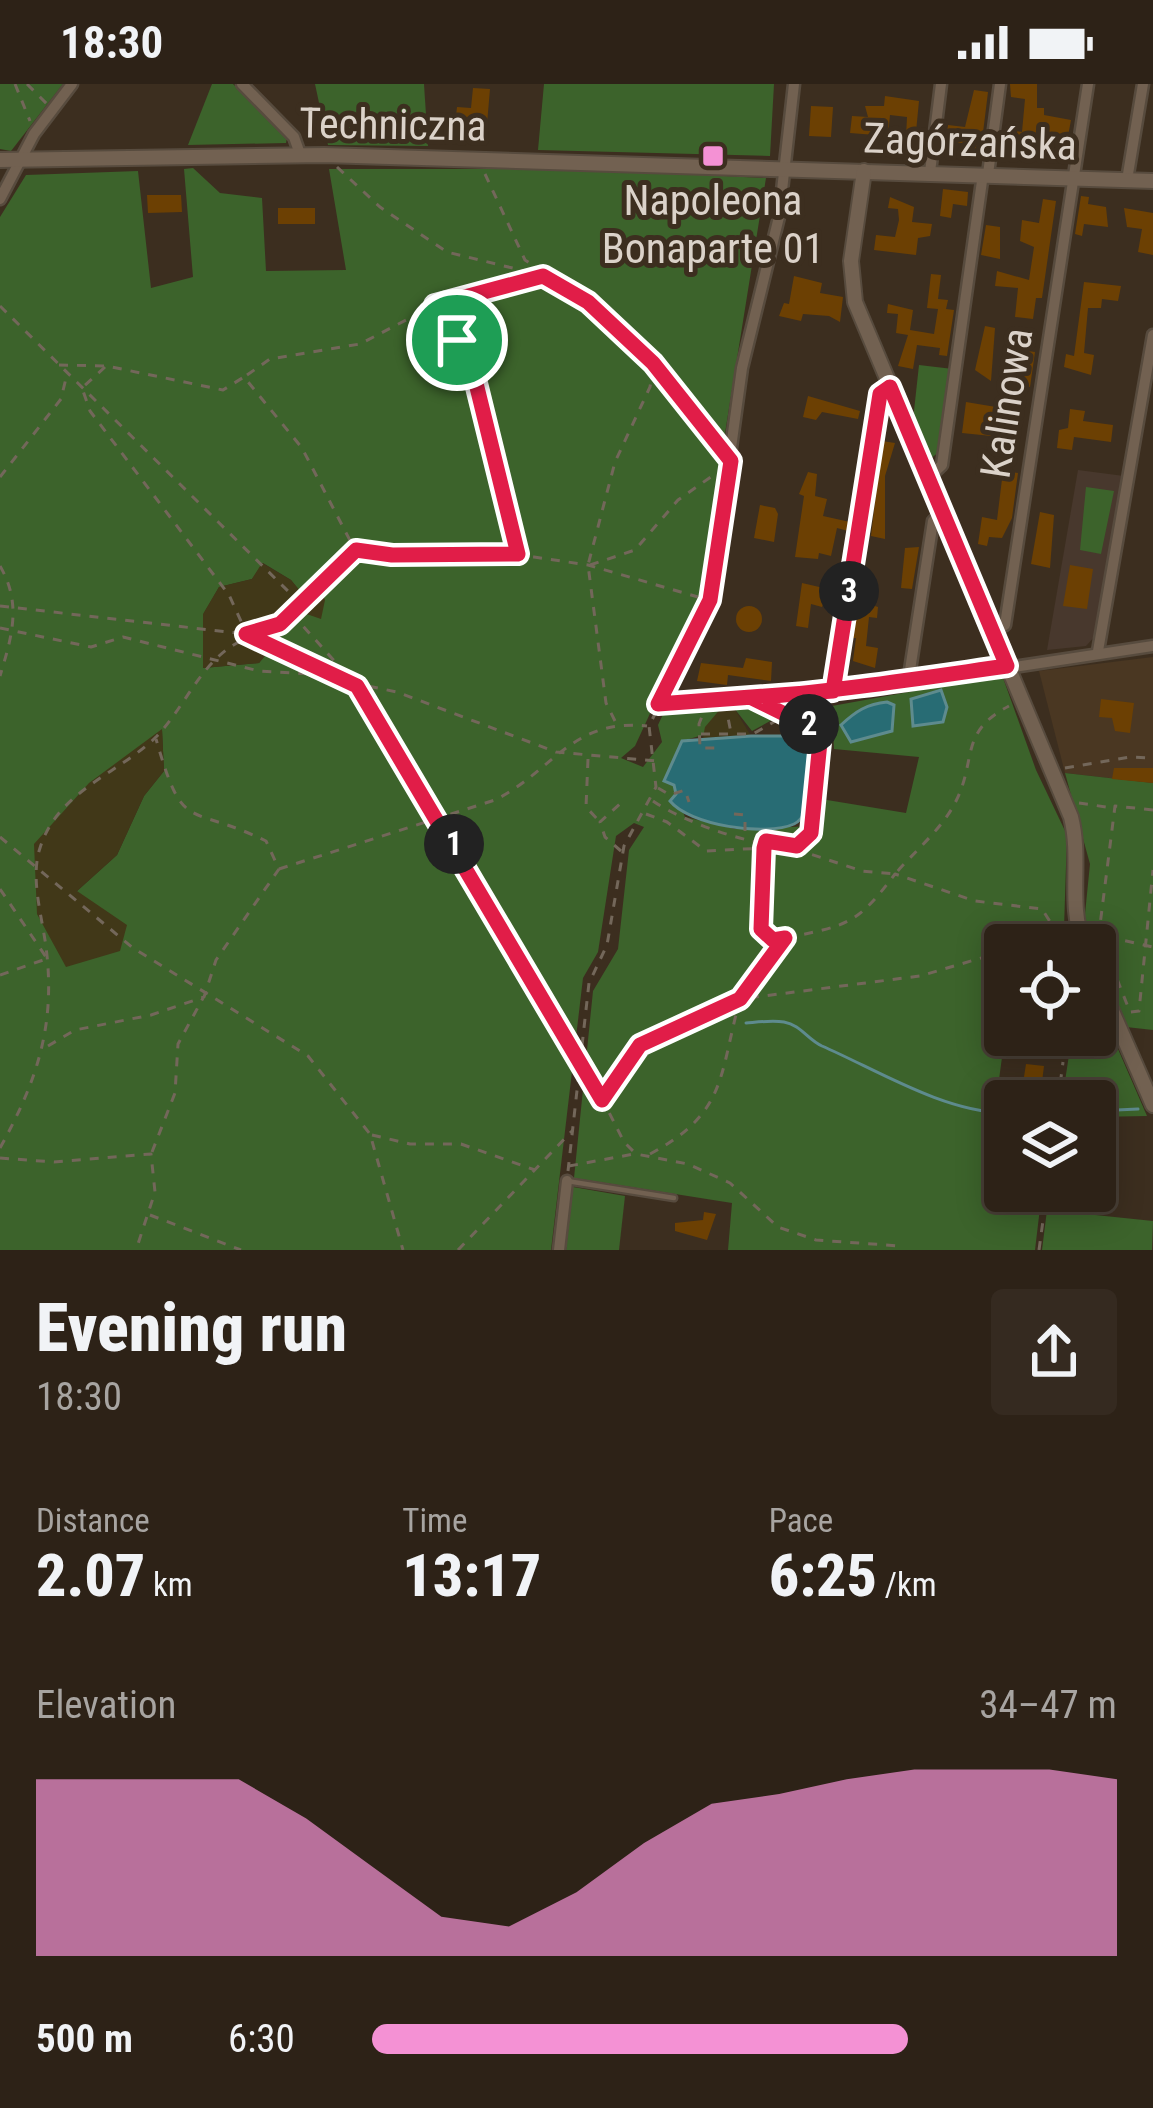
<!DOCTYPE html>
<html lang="en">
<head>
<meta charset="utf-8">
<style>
	body { margin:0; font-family:"Roboto Condensed",sans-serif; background:#352a20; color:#f1f3f6; height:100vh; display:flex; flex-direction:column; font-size:45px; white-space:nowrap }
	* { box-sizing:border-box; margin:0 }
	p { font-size:39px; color:#a7a4a1 }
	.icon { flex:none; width:66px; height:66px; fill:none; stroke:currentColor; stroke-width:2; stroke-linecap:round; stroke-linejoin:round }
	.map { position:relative; height:1166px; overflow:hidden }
	.details { display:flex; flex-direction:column; background:#2d2217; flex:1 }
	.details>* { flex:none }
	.controls { position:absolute; left:984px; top:840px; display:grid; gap:24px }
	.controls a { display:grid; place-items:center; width:132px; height:132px; border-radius:12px; background:#2d2217; box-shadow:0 6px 30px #0003,0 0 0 3px #483f36; font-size:60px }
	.pin { position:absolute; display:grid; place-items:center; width:102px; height:102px; color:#fff; margin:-51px; border:6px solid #fff; border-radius:50%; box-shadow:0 3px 12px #0007 }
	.km { position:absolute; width:60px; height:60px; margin:-30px; border-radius:50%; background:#222; color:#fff; font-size:33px; line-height:60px; text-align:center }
	.round { display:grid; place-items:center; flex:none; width:126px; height:126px; border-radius:12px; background:#352a20 }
	.head { display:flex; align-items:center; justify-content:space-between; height:204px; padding:0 36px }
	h1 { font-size:66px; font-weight:800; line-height:90px }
	.metrics { display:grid; grid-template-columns:repeat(3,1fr); gap:18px; height:204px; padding:12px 36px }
	.metrics div { display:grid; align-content:center }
	.metrics b { font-size:60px; font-weight:800 }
	.metrics small { font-size:33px; font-weight:400 }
	.metrics p { font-size:33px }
	.chart { height:336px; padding:24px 36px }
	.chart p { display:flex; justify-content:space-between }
	.chart svg { width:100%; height:216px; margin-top:12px; fill:#f491d4; opacity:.7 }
	ul { padding:0 36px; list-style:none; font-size:39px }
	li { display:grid; grid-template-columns:192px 144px 1fr; align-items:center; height:90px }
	li i { height:30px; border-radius:15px; background:#f491d4 }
	.status { display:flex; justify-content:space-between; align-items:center; height:84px; padding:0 60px; background:#2d2217; direction:ltr }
	.status svg { height:33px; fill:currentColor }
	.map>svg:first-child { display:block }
</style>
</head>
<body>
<div class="status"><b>18:30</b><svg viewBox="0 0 49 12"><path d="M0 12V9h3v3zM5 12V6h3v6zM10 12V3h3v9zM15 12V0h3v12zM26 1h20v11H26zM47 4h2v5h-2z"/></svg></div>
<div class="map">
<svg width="1153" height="1166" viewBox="0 0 1153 1166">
	<rect width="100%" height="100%" fill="#3c2e1f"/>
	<polygon fill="#48382d" points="1078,386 1124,392 1095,552 1086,562 1047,566"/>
	<polygon fill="#4a3722" points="1153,573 1153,699 1065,689 1039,587"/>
	<g fill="#3c632b" fill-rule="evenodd">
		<polygon points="0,0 63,0 11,67 0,65"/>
		<polygon points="212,0 233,0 287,53 286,59 188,61"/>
		<polygon points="315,0 424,0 428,62 328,61"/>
		<polygon points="544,0 774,0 770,72 538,66"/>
		<path d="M193 84 220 109 262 114 266 187 346 186 329 85H587L766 94 696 530 635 662 621 674 643 683 662 658 658 641 665 626 722 623 703 651 682 657C663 687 673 702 685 733L735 745 816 742 821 715 906 729 919 673 834 665 832 622 1002 591 1036 686 1067 751 1064 844 1071 861H1005V951L994 1033 1005 1035V1107H1042L1035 1166H728L732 1119 574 1094 593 907 618 865 629 766 644 743 634 739 616 752 598 868 583 894 551 1166H0V133L26 91 138 87 151 204 193 193 184 85ZM263 479 291 496 306 515 318 499 321 534 301 528 259 579 203 584 204 529 219 503 252 495ZM162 646 164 687 144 712 117 771 76 808Z"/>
		<polygon points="919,281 953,285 939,368 930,375 913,336"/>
		<polygon points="1086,403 1114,407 1101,470 1080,466"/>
		<polygon points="818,619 823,632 810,636 781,631 752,647 734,624"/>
		<polygon points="1065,689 1153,699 1153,946 1126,943 1084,840 1090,780"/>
		<polygon points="1095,934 1104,955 1118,965 1147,1032 1095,1033 1095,1017 1062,1017 1072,951 1095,951"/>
		<polygon points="573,1103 625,1112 619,1166 566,1166"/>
		<polygon points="1047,1126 1153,1137 1152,1166 1042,1166"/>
	</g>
	<g fill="#413818">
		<polygon points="262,479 291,496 306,514 317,498 325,516 321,535 301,528 259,579 203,584 203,530 219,503 252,495"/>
		<polygon points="722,623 734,624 751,652 703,654 705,643"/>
		<polygon points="162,645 164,687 144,712 117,771 77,807 127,841 120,867 66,883 37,830 34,760 89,699"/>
	</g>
	<g fill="#286c74" stroke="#5e8b8e" stroke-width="3">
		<polygon points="941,606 947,623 943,638 913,642 911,615"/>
		<path d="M887 618 894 621 892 647 851 658 841 641C856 627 867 620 887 618Z"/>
		<path d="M751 652H785L809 659C814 677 814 731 794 740 766 753 689 741 670 717L676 710 674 701 664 697 682 657Z"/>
	</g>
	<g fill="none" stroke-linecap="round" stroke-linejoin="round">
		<g stroke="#5e8b8e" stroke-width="3">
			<path d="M746 939C758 938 772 936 784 938 801 941 807 955 822 962 877 986 944 1028 1005 1029"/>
			<polyline points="1095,1027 1138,1025"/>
		</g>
	</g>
	<g fill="#6c4003">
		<polygon points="1010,0 1037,0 1037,24 1044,24 1044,31 1071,36 1068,52 1039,48 1033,66 1002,62 1004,45 1022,48 1025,15 1011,13"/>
		<polygon points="473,4 490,5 487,40 456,32 457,23 471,24"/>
		<polygon points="974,6 988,8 980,73 969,71 971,60 946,57 948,41 965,43"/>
		<polygon points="885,12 919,17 915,58 924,59 922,74 905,73 907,33 890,31 888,52 850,49 852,32 868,33 865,22 884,22"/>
		<polygon points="811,22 833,23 831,53 809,52"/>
		<polygon points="943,105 968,108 967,122 953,120 951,134 940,132"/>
		<polygon points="147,111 181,111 182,128 148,129"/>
		<polygon points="1081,112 1089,113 1088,120 1106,123 1108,143 1084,140 1082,152 1075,150"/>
		<polygon points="890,113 914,123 912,138 932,140 930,152 918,154 916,171 874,166 876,151 895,153 899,136 898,125 888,124"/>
		<polygon points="1043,115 1056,117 1042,214 1036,214 1033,235 1015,233 1018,204 995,202 997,187 1029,196 1034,163 1020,157 1022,136 1039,139"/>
		<rect x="278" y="124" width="37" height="16"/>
		<polygon points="1124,124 1153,129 1153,171 1138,168 1142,145 1127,143"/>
		<polygon points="986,141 1000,143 1000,175 981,171"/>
		<polygon points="931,190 941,191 938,215 948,216 946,225 954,226 947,272 939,271 940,264 917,261 913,285 898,282 908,251 896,249 898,230 887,229 888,220 913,226 910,246 934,250 938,225 927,224"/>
		<polygon points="794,192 822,199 820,209 843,213 840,238 829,232 803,230 801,237 779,232 784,219 789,220"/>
		<polygon points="1084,198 1121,202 1118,217 1102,215 1101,224 1088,224 1084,269 1094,271 1091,291 1064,283 1066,270 1074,272"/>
		<polygon points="985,242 995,244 991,297 975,286"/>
		<polygon points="1020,266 1035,268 1030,303 1015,301"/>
		<polygon points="808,312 860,327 858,335 822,328 816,336 803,333"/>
		<polygon points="966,318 1008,325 1005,347 1018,349 1015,366 999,364 1001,353 962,349"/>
		<polygon points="1070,325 1085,327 1083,337 1113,341 1111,358 1074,353 1072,366 1057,364 1059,346 1068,344"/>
		<polygon points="882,357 895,359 885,392 885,455 871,452"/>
		<polygon points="1003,387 1018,389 1012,434 1002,454 989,453 987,462 978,460 982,433 997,436"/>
		<polygon points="808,388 817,390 815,412 827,415 823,432 850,438 848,447 837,444 831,472 819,469 818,475 795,473 804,412 799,410"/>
		<polygon points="760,421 775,424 778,430 774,458 754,454"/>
		<polygon points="1040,428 1054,431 1050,484 1031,480"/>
		<polygon points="919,463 912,505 901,504 905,464"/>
		<polygon points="1070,481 1093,485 1087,525 1063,522"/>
		<polygon points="802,499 828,505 822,523 811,520 808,544 796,542"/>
		<polygon points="859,517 878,523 877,534 869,533 866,562 878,564 875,584 853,577 856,554 851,554"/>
		<circle cx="749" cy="535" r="13"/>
		<polygon points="746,574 772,578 771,597 728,591 727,601 697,597 701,579 743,584"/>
		<polygon points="1101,615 1134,619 1130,649 1115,647 1112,634 1099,633"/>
		<polygon points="1114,684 1153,684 1153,699 1112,695"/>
		<polygon points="1026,980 1044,982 1040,1014 1021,1012"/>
		<polygon points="704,1128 716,1130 707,1156 675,1147 675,1139 703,1136"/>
	</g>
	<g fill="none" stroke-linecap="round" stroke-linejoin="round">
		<g stroke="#574b3e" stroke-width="9">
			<polyline id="lane" points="567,1097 674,1114"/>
		</g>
		<g stroke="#574b3e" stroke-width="15">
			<g id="street">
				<polyline points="242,0 294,53 300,70"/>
				<polyline points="930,88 941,0"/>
				<polyline points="988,90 1000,0"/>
				<polyline points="1127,96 1143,0"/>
				<polyline points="0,115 34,50 72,0"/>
				<polyline points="928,394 942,381 983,90"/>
				<polyline points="697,547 710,516 742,284 779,133 794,0"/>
				<polyline points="993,548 1005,541 1088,0"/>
				<polyline points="1098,567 1153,251"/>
				<polyline points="908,599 933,437 943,428"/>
				<polyline points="833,607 880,310 890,303"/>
				<polyline points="752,614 908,599 1153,562"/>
				<polyline points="559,1166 567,1097"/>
			</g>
		</g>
		<g stroke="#574b3e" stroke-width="18">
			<g id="secondary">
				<polyline points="0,76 324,71 1153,97"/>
				<path d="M864 87 851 177 855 218 1071 733C1082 776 1067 821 1084 861"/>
				<polyline points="1095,888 1153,1021"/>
			</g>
		</g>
		<g stroke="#73675a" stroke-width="3" stroke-dasharray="9 9" stroke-linecap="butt">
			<polyline points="15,0 30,37"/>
			<polyline points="27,0 47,20"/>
			<polyline points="337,83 380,123 447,168 541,191"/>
			<polyline points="485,90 525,176 588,218 653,279 718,365"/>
			<polyline points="457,213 457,237 470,276"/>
			<polyline points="437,221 537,193"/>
			<polyline points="0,222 298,517 293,531 357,602 582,975 624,1058 636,1070 688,1080 730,1099 778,1143 816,1156 900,1162"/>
			<polyline points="59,281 107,282 223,306 244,293 302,364 355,466 534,473 588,481 698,513"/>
			<polyline points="105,283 82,304 90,327 229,511 246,548"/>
			<polyline points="473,285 517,469"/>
			<polyline points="247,291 270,275 360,260 435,221 473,287"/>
			<polyline points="0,393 61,315 67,290"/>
			<polyline points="590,481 635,466 678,416 715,390"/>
			<path d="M0 482C22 520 12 552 0 592"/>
			<polyline points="299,516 330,495 354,467"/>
			<polyline points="0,522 246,550 350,598"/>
			<polyline points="0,544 91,563 123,553 259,587 310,590 397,608 556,668 656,677"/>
			<polyline points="708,617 699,640 700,664 716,664"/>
			<polyline points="725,618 731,649"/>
			<polyline points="662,620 742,615"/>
			<polyline points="615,637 606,619 588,481 615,378 650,303 653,284"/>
			<polyline points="808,639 826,632"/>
			<polyline points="701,650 753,650 784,632"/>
			<polyline points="588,675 586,723 600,738"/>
			<polyline points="1065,684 1130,673 1153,674"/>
			<polyline points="658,704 670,711 685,706 689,718"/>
			<path d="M653 717C681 737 777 775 807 755L815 733 821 648 816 642 794 638 774 622"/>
			<polyline points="1079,719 1106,723"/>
			<polyline points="1153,726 1115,722 1099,849 1130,928 1139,927 1153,786"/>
			<polyline points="646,730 667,738 706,767 764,764"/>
			<polyline points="734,730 745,731 745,753"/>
			<polyline points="0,753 133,864 308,972 370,1050 403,1166"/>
			<polyline points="764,764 761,845 773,856 784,854"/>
			<path d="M795 765 862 787 895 790C914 768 943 744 956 717 977 675 959 648 1009 622"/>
			<polyline points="621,767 605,753 600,738 622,718"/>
			<path d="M279 785 495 716C553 687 572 634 647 642"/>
			<polyline points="0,805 46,873"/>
			<polyline points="1090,849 1153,863"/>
			<polyline points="1026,861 1065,849"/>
			<polyline points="0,891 46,875"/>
			<polyline points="1095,930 1112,958"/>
			<path d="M48 962 75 946 151 931 204 913 216 876 279 785 266 757C186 718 184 752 156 655"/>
			<path d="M603 1014 640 960 740 915 786 854C847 841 856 842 895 790L975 817 1042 825 1054 844 1067 842"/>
			<polyline points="1058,1017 1063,978"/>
			<polyline points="372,1051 410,1060 461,1060 535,1086"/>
			<path d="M0 1064C37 997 56 941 46 863 42 832 30 794 40 764 58 706 119 690 157 652 180 628 194 595 219 572 242 550 274 548 293 523"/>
			<polyline points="152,1068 175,1009 178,960 203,914"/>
			<path d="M650 1070C727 1029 719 992 740 915L920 892 1005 867"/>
			<polyline points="0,1074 54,1078 151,1070 155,1108 136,1166"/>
			<polyline points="569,1082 634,1070"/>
			<polyline points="568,1087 589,899 607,861 624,762 656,703 649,642 693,554"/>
			<polyline points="150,1131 241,1166"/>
			<polyline points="458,1166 573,1046"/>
			<polyline points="1039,1166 1047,1107"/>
		</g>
		<use href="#lane" stroke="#726151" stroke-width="4.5"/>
		<use href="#street" stroke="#726151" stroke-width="10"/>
		<use href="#secondary" stroke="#726151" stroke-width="14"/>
	</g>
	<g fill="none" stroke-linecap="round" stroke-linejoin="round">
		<g stroke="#fff" stroke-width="24">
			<path id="route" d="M457 256 473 287 518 470 392 471 356 466 280 540 246 550 357 602 602 1016 640 961 740 915 785 854 773 856 761 845 764 764 766 757 797 762 811 749 821 648 752 614C838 607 922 594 1007 582L890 303 880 310 833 607 658 620 710 516 731 377 653 279 588 218 543 192 435 221 457 256"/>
		</g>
		<use href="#route" stroke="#e11d48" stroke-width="15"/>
	</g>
	<rect fill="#f491d4" stroke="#3c2e1f" stroke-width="4.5" x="701" y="60" width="24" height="24" rx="6"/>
	<g text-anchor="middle" stroke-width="10" stroke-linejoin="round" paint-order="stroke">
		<g font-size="42" fill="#dbd2c9" stroke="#3c2e1f">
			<text transform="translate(393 40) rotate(1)" y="15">Techniczna</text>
			<text transform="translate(970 57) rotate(2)" y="15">Zagórzańska</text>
			<text transform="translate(1006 319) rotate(-81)" y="15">Kalinowa</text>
		</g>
		<g font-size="42" fill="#dbd2c9" stroke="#3c2e1f">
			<text x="713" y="131">Napoleona<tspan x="713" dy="48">Bonaparte 01</tspan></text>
		</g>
	</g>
</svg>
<div class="controls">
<a><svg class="icon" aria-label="locate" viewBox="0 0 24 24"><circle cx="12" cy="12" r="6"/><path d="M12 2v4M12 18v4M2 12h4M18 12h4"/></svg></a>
<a><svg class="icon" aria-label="layers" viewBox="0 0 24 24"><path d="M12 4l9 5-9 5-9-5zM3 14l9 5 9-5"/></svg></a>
</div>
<div class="pin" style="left:457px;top:256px;background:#1e9e55"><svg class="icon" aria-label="arrive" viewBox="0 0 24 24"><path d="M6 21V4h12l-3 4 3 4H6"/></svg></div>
<b class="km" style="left:454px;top:760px">1</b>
<b class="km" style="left:809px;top:640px">2</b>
<b class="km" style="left:849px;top:507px">3</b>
</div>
<section class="details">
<div class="head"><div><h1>Evening run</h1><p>18:30</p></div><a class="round"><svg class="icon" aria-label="share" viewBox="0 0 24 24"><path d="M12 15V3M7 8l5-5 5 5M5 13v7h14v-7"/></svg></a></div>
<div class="metrics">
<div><p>Distance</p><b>2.07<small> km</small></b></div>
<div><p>Time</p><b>13:17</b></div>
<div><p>Pace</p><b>6:25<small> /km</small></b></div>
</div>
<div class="chart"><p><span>Elevation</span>34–47 m</p>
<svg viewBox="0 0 160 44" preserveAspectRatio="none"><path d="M0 44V8L10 8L20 8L30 8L40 16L50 26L60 36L70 38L80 31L90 21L100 13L110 11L120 8L130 6L140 6L150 6L160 8V44z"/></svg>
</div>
<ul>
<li><b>500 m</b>6:30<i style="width:72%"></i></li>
</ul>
</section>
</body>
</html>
